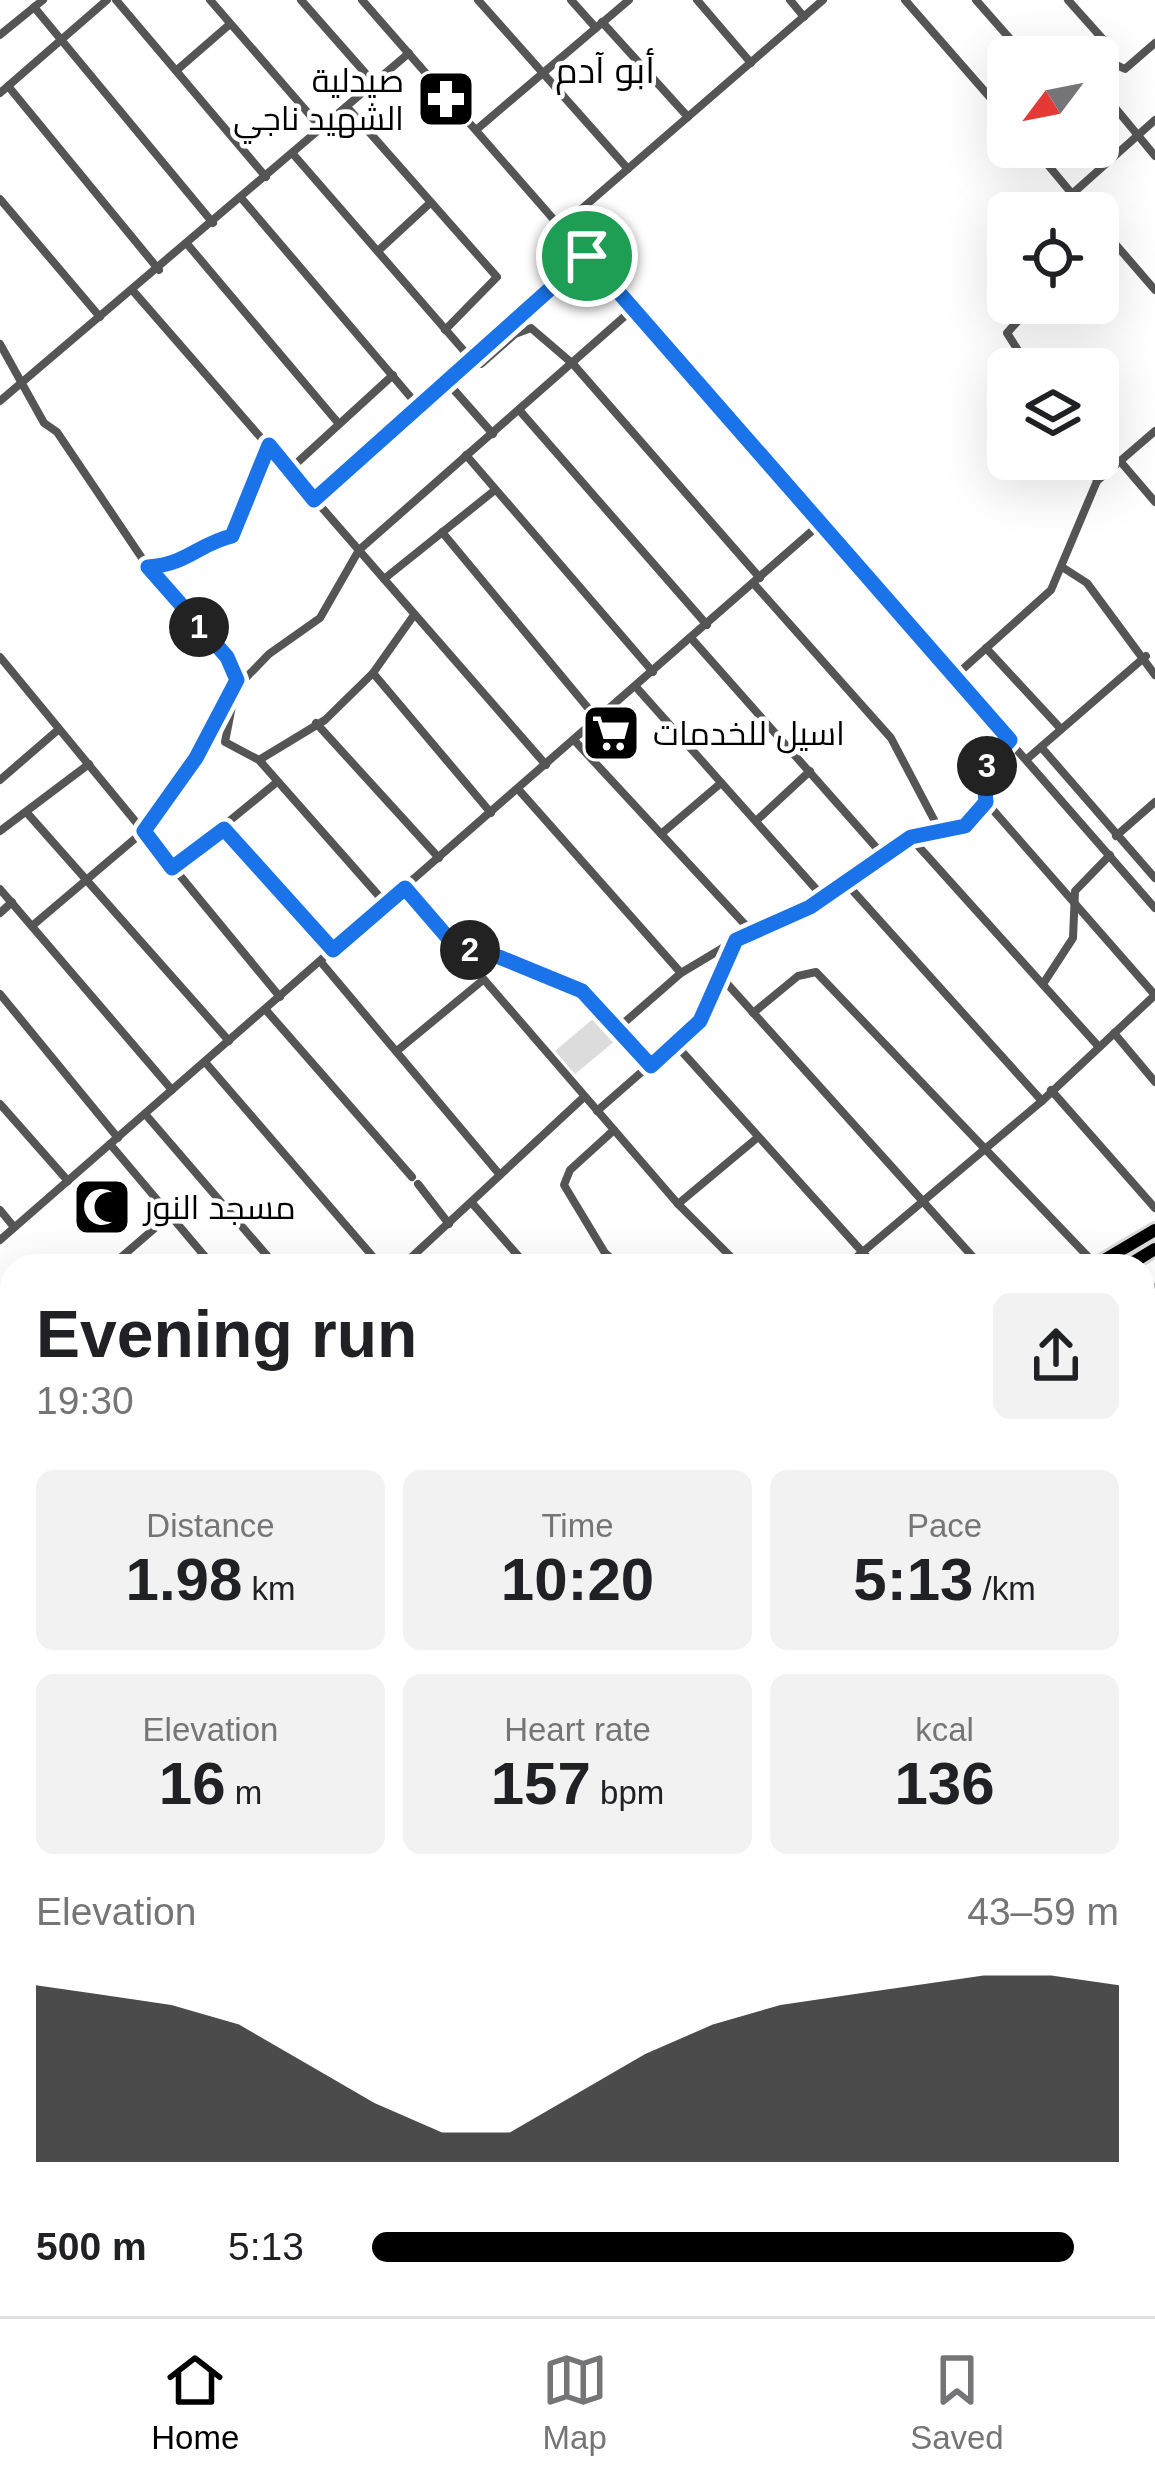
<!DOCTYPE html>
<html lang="en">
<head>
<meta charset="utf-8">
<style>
	body { margin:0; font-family:Helvetica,Cairo,sans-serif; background:#f2f2f2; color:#202124; height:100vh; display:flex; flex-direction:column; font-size:45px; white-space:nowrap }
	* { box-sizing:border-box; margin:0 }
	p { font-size:39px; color:#757577 }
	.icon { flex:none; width:66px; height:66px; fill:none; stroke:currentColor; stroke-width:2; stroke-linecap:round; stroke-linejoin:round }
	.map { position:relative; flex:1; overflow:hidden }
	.panel { position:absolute; left:0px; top:1254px; width:1155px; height:1062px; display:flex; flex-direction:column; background:#fff; border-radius:36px 36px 0 0; box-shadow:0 12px 48px #0002 }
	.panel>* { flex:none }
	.needle { width:78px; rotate:238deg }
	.tools { position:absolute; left:987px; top:36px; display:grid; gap:24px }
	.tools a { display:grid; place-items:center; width:132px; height:132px; border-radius:18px; background:#fff; box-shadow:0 12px 48px #0002; font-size:60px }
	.pin { position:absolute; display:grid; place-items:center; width:102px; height:102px; color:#fff; margin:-51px; border:6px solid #fff; border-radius:50%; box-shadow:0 3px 12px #0007 }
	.km { position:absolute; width:60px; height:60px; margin:-30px; border-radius:50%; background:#222; color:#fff; font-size:33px; line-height:60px; text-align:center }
	.round { display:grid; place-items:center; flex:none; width:126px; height:126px; border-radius:18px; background:#f2f2f2 }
	.headline { display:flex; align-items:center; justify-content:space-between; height:204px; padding:0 36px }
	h1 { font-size:66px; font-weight:800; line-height:90px }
	.figures { display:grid; grid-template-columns:repeat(3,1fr); gap:18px; height:204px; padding:12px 36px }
	.figures div { display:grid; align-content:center; border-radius:18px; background:#f2f2f2; text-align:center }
	.figures b { font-size:60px; font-weight:800 }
	.figures small { font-size:33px; font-weight:400 }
	.figures p { font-size:33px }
	.chart { height:336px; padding:24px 36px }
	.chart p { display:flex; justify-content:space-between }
	.chart svg { width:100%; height:216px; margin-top:12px; fill:#000; opacity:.7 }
	ul { padding:0 36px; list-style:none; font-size:39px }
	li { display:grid; grid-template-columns:192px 144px 1fr; align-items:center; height:90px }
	li i { height:30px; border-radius:15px; background:#000 }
	.tabs { display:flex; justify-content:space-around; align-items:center; height:168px; border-top:3px solid #e0e0e0; background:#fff; font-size:33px; color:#757577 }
	.tabs a { display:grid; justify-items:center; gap:6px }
	.tabs .on { color:#000 }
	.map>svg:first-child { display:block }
</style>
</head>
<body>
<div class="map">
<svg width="1155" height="2316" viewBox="0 0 1155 2316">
	<rect width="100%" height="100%" fill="#fff"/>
	<polygon fill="#dcdcdc" points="601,1012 621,1036 575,1074 555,1051"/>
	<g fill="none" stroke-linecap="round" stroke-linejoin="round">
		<g stroke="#dbdbdb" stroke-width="18">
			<g id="primary">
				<polyline points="1094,1266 1155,1230"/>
				<polyline points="1127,1266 1155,1249"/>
				<polyline points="0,1843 12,1838"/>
				<polyline points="0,1866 12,1862"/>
			</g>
		</g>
		<g stroke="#555" stroke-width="8">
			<polyline points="116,0 266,177"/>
			<polyline points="210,0 322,129"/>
			<polyline points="301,0 374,83"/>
			<polyline points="362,0 1155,908"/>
			<polyline points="478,0 628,169"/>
			<polyline points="571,0 596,28"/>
			<polyline points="697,0 751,63"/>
			<polyline points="790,0 804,17"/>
			<polyline points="905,0 1008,118"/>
			<polyline points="976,0 1026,57"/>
			<polyline points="1068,0 1109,46 1108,61"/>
			<polyline points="34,7 213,223"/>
			<polyline points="602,22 688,117"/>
			<polyline points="0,35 43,0"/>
			<polyline points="1108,61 1125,69 1155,43"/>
			<polyline points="1098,69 1108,61"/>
			<polyline points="177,70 230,24"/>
			<polyline points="8,86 159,270"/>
			<polyline points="1098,87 1155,156"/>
			<polyline points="0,93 107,0"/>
			<polyline points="347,107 497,277 445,330"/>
			<polyline points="476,130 629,0"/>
			<polyline points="1033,147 1088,213"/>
			<polyline points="293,154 472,360 481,364 515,334 531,328 573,364 760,578"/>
			<polyline points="1072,194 1155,120"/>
			<polyline points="0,199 100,317"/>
			<polyline points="242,199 419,407"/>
			<polyline points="1098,224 1155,290"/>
			<polyline points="563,225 823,0"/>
			<polyline points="1098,244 1108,235"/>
			<polyline points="188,245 339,424"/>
			<polyline points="378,251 430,203"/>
			<polyline points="134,292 546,765"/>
			<polyline points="0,344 44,423 57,432 148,567 232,663 237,680 225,742 259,760 386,904"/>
			<polyline points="1030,369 1007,333 1034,303"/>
			<polyline points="447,382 493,434"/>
			<polyline points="0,401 409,53"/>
			<polyline points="520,411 707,625"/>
			<polyline points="466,455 653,672"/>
			<polyline points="1089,459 1097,481"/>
			<polyline points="1120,461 1155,502"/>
			<polyline points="288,471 393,375"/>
			<polyline points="313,501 587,256"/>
			<polyline points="442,532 598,720"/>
			<path d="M148 567C188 564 198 545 232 535L269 446"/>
			<polyline points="1062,567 1087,583 1155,675"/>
			<polyline points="384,579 495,490"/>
			<polyline points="754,584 891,738 941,833"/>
			<polyline points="691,638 882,854"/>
			<polyline points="986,648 1061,729"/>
			<polyline points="0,657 280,997"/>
			<polyline points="373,673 491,813"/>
			<polyline points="955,676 1051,590 1097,481 1155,431"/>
			<polyline points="636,687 824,898"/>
			<polyline points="316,723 439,858"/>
			<polyline points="574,740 751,931 810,907 911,837 965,826 986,802 983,771 1010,740"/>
			<polyline points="1041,747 1155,878"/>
			<polyline points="1027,759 1146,656"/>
			<polyline points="259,760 325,720 373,673 414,615"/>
			<polyline points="0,780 59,729"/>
			<polyline points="518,789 681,973"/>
			<polyline points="986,802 1155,995"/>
			<polyline points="28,814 229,1041"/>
			<polyline points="756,821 810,771"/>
			<polyline points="224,829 333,950"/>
			<polyline points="0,831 89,764"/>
			<polyline points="661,834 721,783"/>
			<polyline points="1116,836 1155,802"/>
			<polyline points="911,838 1099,1047"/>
			<polyline points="172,868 277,782"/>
			<polyline points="844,881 1042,1101"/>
			<polyline points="405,888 678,1204 740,1266"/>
			<polyline points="0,889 172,1090"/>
			<polyline points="0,913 12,902"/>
			<polyline points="32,926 144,831 196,758 233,691 269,654 320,618 359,550 633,309"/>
			<path d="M456 947C561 971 581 985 651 1066"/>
			<polyline points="320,961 500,1175"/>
			<polyline points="722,978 981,1266"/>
			<polyline points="1043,984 1073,938 1075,891 1110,855"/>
			<polyline points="0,994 118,1138"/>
			<polyline points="265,1009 412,1177"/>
			<polyline points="753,1013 798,976 816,972 1096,1265"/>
			<polyline points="618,1028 681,973 751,931"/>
			<polyline points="1114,1033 1155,1082"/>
			<polyline points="676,1045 875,1266"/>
			<polyline points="398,1050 483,980"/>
			<polyline points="205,1062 381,1266"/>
			<polyline points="1051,1090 1155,1208"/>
			<polyline points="0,1104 68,1181"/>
			<polyline points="597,1111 700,1021 736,940"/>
			<polyline points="146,1115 276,1266"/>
			<polyline points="614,1130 570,1170 564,1185 605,1253 620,1266"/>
			<polyline points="110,1144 213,1266"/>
			<polyline points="418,1184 449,1224"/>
			<polyline points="472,1203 527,1266"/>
			<polyline points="678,1204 757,1138"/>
			<polyline points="0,1210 14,1227"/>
			<polyline points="0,1240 820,524"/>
			<polyline points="412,1257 421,1266"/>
			<polyline points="111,1266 170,1215"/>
			<polyline points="402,1266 584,1097"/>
			<polyline points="846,1266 1042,1101 1155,995"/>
			<polyline points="1143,1274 1155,1291"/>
			<polyline points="0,1332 12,1347"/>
			<polyline points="1143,1358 1155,1378"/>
			<polyline points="1143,1398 1155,1392"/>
			<polyline points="0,1465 12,1474"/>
			<polyline points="1143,1487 1155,1481"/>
			<polyline points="1143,1567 1155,1597"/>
			<polyline points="0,1595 12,1584"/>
			<polyline points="1143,1623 1155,1616"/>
			<polyline points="0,1642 12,1656"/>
			<polyline points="0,1696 12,1690"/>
			<polyline points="1143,1704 1155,1697"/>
			<polyline points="0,1753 12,1767"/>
			<polyline points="1143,1755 1155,1746"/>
			<polyline points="1143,1778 1155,1795"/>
			<polyline points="0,1818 12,1813"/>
			<polyline points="1143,1831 1155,1842"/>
			<polyline points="0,1893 12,1889"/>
			<polyline points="0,1910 12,1933"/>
			<polyline points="1143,1941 1155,1933"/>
			<polyline points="1143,1982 1155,2000"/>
			<polyline points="0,2063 12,2057"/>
			<polyline points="0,2067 12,2090"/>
			<polyline points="1143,2119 1155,2109"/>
			<polyline points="0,2197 12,2191"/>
			<polyline points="1143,2212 1155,2203"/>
			<polyline points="0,2278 17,2316"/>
			<polyline points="221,2304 227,2316"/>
			<polyline points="295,2304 304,2316"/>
			<polyline points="348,2304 355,2316"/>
			<polyline points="384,2304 391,2316"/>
			<polyline points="413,2304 420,2316"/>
			<polyline points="464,2304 471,2316"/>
			<polyline points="643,2304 645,2316"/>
			<polyline points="716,2304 723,2316"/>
			<polyline points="765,2304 771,2316"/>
			<polyline points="842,2304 849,2316"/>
			<polyline points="927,2304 934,2316"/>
			<polyline points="1066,2304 1072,2316"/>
			<polyline points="48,2316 69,2304"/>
			<polyline points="147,2316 168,2304"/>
			<polyline points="249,2316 266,2304"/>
			<polyline points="562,2316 580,2304"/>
		</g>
		<polyline stroke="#222" stroke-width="10" points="0,1350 12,1363"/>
		<use href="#primary" stroke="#000" stroke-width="12"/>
	</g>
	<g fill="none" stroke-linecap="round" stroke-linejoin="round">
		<g stroke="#fff" stroke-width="24">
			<path id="route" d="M587 256 1010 740 983 771 986 802 965 826 911 837 810 907 736 940 700 1021 651 1066 582 991 499 957 455 946 405 888 333 950 224 829 172 868 144 831 196 758 237 680 227 657 148 567C188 564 198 544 232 536L269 445 314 500Z"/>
		</g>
		<use href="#route" stroke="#1a73e8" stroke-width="15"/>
	</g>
	<defs>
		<g id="pharmacy-square" transform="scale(3)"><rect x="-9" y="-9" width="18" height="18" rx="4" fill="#000" stroke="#fff"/><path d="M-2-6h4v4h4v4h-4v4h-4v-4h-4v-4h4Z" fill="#fff"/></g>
		<g id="supermarket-square" transform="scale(3)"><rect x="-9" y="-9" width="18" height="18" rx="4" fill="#000" stroke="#fff"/><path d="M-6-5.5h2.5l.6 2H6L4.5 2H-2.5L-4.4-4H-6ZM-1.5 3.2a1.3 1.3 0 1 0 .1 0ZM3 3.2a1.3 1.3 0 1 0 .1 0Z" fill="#fff"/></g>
		<g id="mosque-square" transform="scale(3)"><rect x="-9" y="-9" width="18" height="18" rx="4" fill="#000" stroke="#fff"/><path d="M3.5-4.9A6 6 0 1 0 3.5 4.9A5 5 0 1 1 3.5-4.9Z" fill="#fff"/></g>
	</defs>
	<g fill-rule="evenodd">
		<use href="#pharmacy-square" x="446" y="99"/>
		<use href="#supermarket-square" x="611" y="733"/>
		<use href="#mosque-square" x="102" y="1207"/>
	</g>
	<g text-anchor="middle" stroke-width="9" stroke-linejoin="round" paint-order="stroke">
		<g font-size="33" fill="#000" stroke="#fff" text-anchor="start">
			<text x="404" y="92" text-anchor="end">صيدلية<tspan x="404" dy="38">الشهيد ناجي</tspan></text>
			<text x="653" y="745">اسيل للخدمات</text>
			<text x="144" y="1219">مسجد النور</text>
		</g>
		<g font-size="36" fill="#000" stroke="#fff">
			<text x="605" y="83">أبو آدم</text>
		</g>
	</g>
</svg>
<div class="tools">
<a><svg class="needle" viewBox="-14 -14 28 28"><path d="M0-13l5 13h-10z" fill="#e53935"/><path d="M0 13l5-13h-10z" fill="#757577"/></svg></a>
<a><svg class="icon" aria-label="locate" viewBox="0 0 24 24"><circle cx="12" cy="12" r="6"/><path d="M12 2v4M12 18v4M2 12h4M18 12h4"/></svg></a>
<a><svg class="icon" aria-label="layers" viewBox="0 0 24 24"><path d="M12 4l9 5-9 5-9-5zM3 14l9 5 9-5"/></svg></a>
</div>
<div class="pin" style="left:587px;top:256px;background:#1e9e55"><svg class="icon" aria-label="arrive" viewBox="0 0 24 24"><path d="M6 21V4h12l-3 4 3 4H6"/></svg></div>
<b class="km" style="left:199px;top:627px">1</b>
<b class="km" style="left:470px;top:950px">2</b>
<b class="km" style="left:987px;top:766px">3</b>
<section class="panel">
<div class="headline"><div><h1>Evening run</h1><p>19:30</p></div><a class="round"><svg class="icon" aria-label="share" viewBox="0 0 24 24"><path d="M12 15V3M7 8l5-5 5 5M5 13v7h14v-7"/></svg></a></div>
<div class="figures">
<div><p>Distance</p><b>1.98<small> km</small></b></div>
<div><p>Time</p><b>10:20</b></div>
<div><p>Pace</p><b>5:13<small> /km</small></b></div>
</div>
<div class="figures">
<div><p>Elevation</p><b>16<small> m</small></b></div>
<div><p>Heart rate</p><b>157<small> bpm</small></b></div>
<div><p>kcal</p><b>136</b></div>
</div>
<div class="chart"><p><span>Elevation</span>43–59 m</p>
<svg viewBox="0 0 160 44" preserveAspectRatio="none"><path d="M0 44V8L10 10L20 12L30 16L40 24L50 32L60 38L70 38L80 30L90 22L100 16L110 12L120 10L130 8L140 6L150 6L160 8V44z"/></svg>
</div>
<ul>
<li><b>500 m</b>5:13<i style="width:94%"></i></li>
</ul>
</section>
</div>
<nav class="tabs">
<a class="on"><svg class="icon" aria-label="home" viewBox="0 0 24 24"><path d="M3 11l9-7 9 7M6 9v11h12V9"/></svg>Home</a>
<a><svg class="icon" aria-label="map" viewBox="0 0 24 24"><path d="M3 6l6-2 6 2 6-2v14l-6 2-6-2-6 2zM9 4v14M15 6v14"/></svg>Map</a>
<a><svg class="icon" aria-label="saved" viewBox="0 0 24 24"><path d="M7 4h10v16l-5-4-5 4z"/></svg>Saved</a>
</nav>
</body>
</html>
